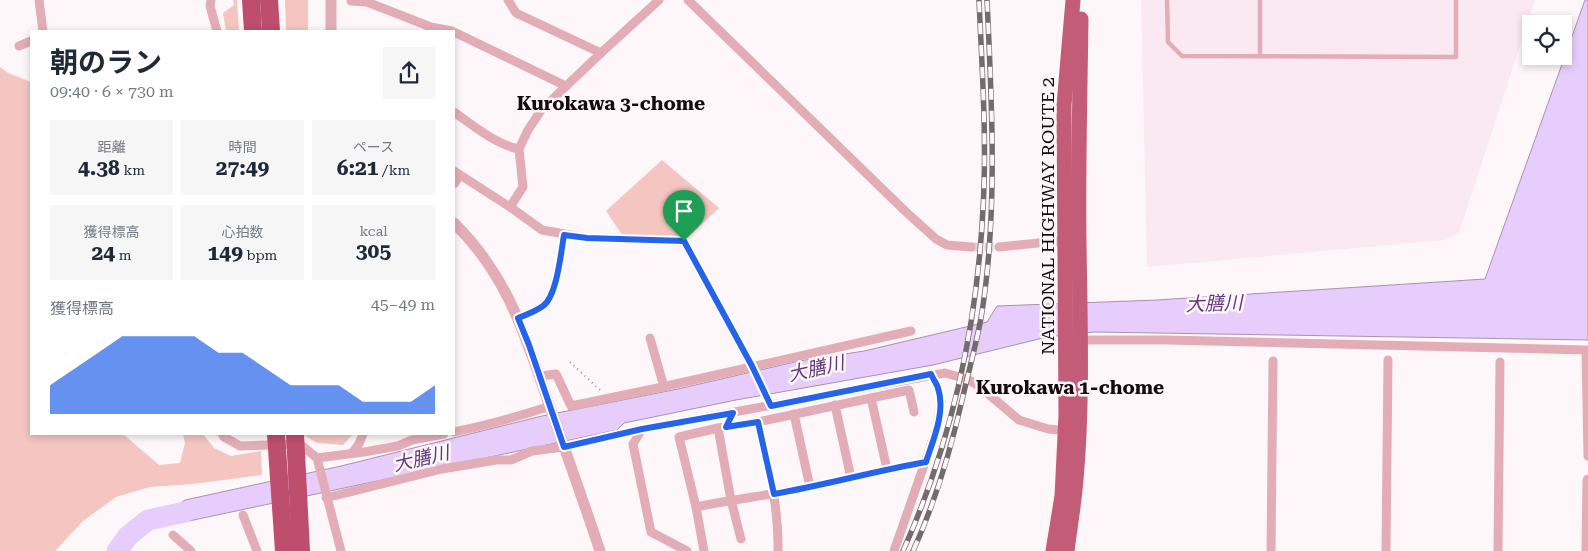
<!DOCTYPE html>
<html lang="ja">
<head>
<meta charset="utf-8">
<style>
	body { margin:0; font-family:"Roboto Serif","Noto Sans JP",serif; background:#f6f6f7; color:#1f2937; height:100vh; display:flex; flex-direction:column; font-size:19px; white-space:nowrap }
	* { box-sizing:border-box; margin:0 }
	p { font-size:16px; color:#747a83 }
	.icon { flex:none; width:28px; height:28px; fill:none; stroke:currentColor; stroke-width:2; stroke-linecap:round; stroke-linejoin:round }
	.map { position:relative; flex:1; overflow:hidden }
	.side { position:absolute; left:30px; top:30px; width:425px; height:405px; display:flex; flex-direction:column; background:#fff; border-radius:0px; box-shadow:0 2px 8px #0003 }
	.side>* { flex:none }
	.fabs { position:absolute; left:1522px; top:15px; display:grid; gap:10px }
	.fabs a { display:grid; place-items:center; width:50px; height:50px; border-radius:0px; background:#fff; box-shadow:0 2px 8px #0003; font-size:25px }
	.pin { position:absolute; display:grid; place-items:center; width:42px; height:42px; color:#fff; margin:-51px -21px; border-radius:50% 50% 50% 0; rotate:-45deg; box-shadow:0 0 5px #0007 }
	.pin .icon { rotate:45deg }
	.round { display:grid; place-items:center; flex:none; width:52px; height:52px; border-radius:0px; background:#f6f6f7 }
	.overview { display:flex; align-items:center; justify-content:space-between; height:85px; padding:0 20px }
	h1 { font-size:28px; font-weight:700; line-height:38px }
	.figures { display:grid; grid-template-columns:repeat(3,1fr); gap:8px; height:85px; padding:5px 20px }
	.figures div { display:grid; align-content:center; border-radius:0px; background:#f6f6f7; text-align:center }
	.figures b { font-size:21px; font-weight:700 }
	.figures small { font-size:14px; font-weight:400 }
	.figures p { font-size:14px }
	.chart { height:140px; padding:10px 20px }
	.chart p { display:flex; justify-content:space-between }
	.chart svg { width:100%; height:90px; margin-top:5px; fill:#2563eb; opacity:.7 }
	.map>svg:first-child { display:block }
</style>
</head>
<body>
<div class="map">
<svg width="1588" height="551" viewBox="0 0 1588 551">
	<rect width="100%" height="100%" fill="#fef7fa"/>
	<polygon fill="#fae9f1" points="1141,0 1535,0 1459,233 1445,240 1147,267"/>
	<g fill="#f4c5c1">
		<polygon points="233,0 237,0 239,31 226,31 223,13 234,5"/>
		<polygon points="285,0 308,0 308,31 286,31"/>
		<polygon points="0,67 8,73 31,82 31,434 123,434 159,465 180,463 185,443 183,434 203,434 214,448 231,456 261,451 262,475 193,484 150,487 116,497 83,521 55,551 0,551"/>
		<polygon points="662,160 719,208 684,241 625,239 606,211"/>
		<polygon points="302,434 353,434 343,445 317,443"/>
	</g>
	<polygon fill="#e7cdfb" stroke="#a892b4" points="1585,0 1588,0 1588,340 1094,332 1047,337 933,365 736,400 624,423 617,430 189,521 157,519 185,500 341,466 542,416 678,389 799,361 864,351 987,322 997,306 1157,300 1485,279"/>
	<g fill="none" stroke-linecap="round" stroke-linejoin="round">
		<polyline stroke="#e7cdfb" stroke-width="21" points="117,551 128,536 148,520 185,512"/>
		<polyline stroke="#dbd3d7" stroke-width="9" stroke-dasharray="9 4.5" stroke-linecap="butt" points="971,247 999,247"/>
		<polyline stroke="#9d9498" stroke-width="2" stroke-dasharray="1 4" stroke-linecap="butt" points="570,362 600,390"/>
		<g stroke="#e3adb8" stroke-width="4.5">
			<polyline points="1167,0 1168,42 1182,56 1456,57 1456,0"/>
			<polyline points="1260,0 1260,56"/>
		</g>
		<g stroke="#e3adb8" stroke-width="9">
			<polyline points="39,0 43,31"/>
			<polyline points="211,0 210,6 217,31"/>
			<polyline points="508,0 516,13 601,53"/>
			<polyline points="688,0 905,211 936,239 947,245 971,247"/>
			<polyline points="351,1 367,2 431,27 452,31"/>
			<polyline points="454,32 566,86"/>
			<polyline points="19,46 31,41"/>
			<path d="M454 112C472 125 497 145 519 149"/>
			<polyline points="454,171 510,207 542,230 587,238 684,241 753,369 771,406"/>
			<polyline points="454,184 460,175"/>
			<polyline points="510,207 523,187 519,149 528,130 542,109 601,53 659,0"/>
			<polyline points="999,247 1068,240"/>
			<path d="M518 318C526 315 536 311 543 306 557 296 561 252 564 235"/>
			<polyline points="650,338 664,387"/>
			<polyline points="1080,340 1167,340 1586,350 1588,456"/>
			<polyline points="540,376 556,374 571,406 653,389 911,331"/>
			<polyline points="871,398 887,469"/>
			<polyline points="835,405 851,478"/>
			<polyline points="794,414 810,487"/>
			<path d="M758 422C768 466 779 506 778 551"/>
			<polyline points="718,428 731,500 741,539"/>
			<polyline points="642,429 633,444 651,532 687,551"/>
			<path d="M454 432C487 425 518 417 550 406"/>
			<polyline points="222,434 224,437 240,446 300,444 317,458 341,551"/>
			<polyline points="352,453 359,444 363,434"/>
			<polyline points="317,458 364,452 398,446 412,440 444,434"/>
			<polyline points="326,498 442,469 496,460 511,460 532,451 564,447 642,429 945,373 967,379 979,386 1019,420 1048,429 1069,431"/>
			<path d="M696 507C734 499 772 495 810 487 849 479 887 469 926 462"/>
			<polyline points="243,515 257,551"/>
			<polyline points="173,535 191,551"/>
			<polyline points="704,551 696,507 679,437 718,428 758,422 909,390 914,412"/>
			<polyline points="894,551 937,428 941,402 938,387 931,374"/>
			<polyline points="1271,551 1273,361"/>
			<polyline points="1386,551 1388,360"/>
			<polyline points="1498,551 1500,362"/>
		</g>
		<g stroke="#e3adb8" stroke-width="11">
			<polyline points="331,31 331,0"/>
			<path d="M454 223C509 277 525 336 550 407 567 455 584 503 600 551"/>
			<polyline points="1587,551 1588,480"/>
		</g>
		<g stroke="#c25c77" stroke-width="15">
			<polyline points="1053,551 1062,496 1066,415 1064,105 1073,0"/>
			<path d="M1067 551C1070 527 1074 504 1076 480 1083 401 1080 321 1079 242 1078 168 1080 93 1081 19"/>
		</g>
		<g stroke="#bd4e6d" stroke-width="18">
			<polyline points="251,0 253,31"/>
			<polyline points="269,0 271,31"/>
		</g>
		<g stroke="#746b6f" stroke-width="5.5">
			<g id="rail">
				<path d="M903 551C951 444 977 326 983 209 987 139 982 69 979 0"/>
				<path d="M913 551C936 501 951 449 963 396 969 370 976 345 981 318 998 217 992 103 987 0"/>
			</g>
		</g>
		<use href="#rail" stroke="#fef7fa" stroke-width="4" stroke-dasharray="11" stroke-linecap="butt"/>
		<g stroke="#bd4e6d" stroke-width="18">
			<polyline points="276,434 284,551"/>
			<polyline points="295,434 301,551"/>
		</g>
	</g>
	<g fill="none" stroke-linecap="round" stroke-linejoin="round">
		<g stroke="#fff" stroke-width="10">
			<path id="route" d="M564 235 587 238 684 241 752 366 771 406 931 374C933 379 937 384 938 388 946 412 933 440 926 462 875 471 825 485 774 494L758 422 726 427 733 413 642 429 564 447 529 345 518 318C526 315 536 311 543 306 557 296 561 252 564 235Z"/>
		</g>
		<use href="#route" stroke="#2563eb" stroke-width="6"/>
	</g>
	<g text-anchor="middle" stroke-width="5" stroke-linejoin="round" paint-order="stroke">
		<g font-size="18" fill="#140a0f" stroke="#fef7fa">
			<text transform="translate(1048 216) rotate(-90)" y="6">NATIONAL HIGHWAY ROUTE 2</text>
		</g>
		<g font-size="19" font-weight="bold" fill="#140a0f" stroke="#fef7fa">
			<text x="611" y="110">Kurokawa 3-chome</text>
			<text x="1070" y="394">Kurokawa 1-chome</text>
		</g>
		<g font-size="19" font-style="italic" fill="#61387c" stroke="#fef7fa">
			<text transform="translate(1214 303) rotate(-2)" y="7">大膳川</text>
			<text transform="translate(816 368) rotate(-13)" y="7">大膳川</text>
			<text transform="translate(421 458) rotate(-13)" y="7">大膳川</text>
		</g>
	</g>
</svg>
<div class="fabs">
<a><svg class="icon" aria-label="locate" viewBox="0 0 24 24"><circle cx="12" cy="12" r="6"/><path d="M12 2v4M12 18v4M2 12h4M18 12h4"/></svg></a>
</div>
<div class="pin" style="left:684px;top:241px;background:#1e9e55"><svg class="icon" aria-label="arrive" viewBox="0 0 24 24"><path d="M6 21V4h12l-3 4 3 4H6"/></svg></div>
<section class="side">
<div class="overview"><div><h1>朝のラン</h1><p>09:40 · 6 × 730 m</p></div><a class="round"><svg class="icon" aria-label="share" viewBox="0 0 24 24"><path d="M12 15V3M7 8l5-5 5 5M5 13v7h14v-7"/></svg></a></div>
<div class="figures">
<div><p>距離</p><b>4.38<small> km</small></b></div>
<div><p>時間</p><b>27:49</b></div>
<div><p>ペース</p><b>6:21<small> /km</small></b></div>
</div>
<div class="figures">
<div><p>獲得標高</p><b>24<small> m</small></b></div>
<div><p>心拍数</p><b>149<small> bpm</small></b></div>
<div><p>kcal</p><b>305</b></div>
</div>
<div class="chart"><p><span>獲得標高</span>45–49 m</p>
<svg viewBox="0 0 160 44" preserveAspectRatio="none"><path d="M0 44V30L10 22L20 14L30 6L40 6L50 6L60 6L70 14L80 14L90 22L100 30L110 30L120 30L130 38L140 38L150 38L160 30V44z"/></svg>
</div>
</section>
</div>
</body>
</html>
